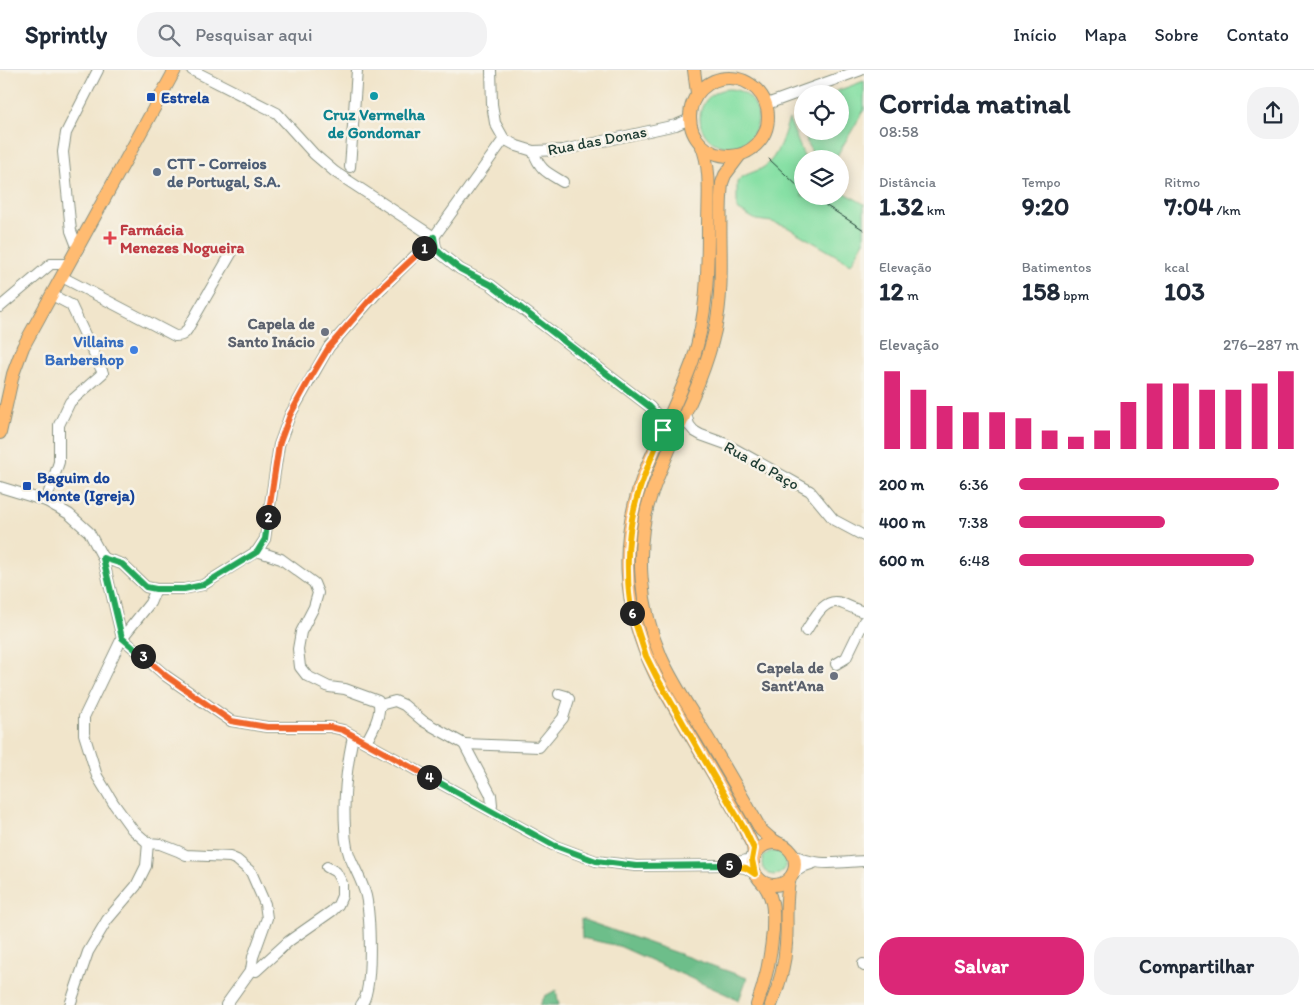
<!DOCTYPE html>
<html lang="pt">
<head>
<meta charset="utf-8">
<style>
	body { margin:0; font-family:Itim,sans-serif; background:#f2f2f3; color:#1f2937; height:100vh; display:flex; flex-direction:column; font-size:19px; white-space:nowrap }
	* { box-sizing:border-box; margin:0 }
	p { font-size:16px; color:#747a83 }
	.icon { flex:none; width:28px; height:28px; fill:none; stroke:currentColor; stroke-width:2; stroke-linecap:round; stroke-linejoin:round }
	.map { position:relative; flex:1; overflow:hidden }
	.panel { display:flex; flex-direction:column; background:#fff; width:450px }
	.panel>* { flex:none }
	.fabs { position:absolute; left:794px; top:15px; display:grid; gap:10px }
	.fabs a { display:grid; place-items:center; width:55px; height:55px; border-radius:50%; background:#fff; box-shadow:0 2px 12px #0003; font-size:25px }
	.pin { position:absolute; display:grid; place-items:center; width:42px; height:42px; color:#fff; margin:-21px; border-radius:10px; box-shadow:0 2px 8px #0006 }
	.km { position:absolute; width:25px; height:25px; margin:-12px; border-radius:50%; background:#222; color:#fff; font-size:14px; line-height:25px; text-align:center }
	.round { display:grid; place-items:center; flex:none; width:52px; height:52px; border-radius:20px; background:#f2f2f3 }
	.overview { display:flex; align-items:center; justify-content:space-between; height:85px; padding:0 15px }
	h1 { font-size:28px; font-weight:700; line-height:38px }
	.stats { display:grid; grid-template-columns:repeat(3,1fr); gap:8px; height:85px; padding:5px 15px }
	.stats div { display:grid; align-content:center }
	.stats b { font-size:25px; font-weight:700 }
	.stats small { font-size:14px; font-weight:400 }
	.stats p { font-size:14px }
	.chart { height:140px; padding:10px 15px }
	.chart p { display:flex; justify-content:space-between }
	.chart svg { width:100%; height:90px; margin-top:5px; stroke:#db2777; stroke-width:6 }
	.button { display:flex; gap:10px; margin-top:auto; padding:10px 15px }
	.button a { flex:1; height:58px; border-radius:20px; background:#db2777; color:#fff; font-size:20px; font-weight:700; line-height:58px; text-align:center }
	.button a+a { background:#f2f2f3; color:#1f2937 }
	ul { padding:0 15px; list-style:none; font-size:16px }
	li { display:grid; grid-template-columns:80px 60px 1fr; align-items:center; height:38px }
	li i { height:12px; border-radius:6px; background:#db2777 }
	header { display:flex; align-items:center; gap:30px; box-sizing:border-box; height:70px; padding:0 25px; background:#fff; border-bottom:1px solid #e0e1e3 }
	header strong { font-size:24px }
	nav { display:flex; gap:28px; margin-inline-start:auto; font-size:18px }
	.search { width:350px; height:45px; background:#f2f2f3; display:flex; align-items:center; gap:12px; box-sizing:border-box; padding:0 18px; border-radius:20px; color:#747a83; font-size:19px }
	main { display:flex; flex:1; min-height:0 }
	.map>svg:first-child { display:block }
</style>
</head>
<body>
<header>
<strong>Sprintly</strong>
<div class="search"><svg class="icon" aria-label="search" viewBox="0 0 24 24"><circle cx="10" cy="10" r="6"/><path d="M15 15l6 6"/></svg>Pesquisar aqui</div>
<nav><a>Início</a><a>Mapa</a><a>Sobre</a><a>Contato</a></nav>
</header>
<main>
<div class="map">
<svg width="864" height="935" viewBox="0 0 864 935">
	<rect width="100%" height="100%" fill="#f7f3e8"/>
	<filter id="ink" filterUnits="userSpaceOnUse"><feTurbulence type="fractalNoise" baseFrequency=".02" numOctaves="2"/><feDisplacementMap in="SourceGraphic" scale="10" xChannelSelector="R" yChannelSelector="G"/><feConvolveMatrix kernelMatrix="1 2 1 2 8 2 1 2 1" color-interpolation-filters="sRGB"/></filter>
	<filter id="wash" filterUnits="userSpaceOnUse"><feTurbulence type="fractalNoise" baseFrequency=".0096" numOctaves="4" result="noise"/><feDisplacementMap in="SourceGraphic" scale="20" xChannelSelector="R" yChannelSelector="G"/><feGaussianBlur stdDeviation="1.12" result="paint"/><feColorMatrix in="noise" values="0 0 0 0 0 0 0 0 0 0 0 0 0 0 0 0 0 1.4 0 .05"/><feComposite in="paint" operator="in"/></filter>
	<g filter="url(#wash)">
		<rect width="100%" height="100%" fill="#f1e5cb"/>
		<g fill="#87e0a5" stroke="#538e6c">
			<polygon points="864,11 864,40 835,89 816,89 808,75 803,61 840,61 840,24 829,24"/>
			<circle cx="729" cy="48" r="29"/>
			<path d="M789 49 805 89H802V126H840V120L864 134V171L851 194 787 157 772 152 756 150 737 139V112C744 103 755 103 764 97 779 86 783 66 789 49Z"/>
			<circle cx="774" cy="793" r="12"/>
		</g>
		<g fill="#6dbe8a" stroke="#467e5f">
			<polygon points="581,849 747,908 739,930 619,876 582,868"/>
			<polygon points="556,920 559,935 540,935 545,926"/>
		</g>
	</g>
	<g filter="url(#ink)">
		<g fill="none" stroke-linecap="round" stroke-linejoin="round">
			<g stroke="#889180" stroke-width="12">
				<g id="minor">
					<polyline points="192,0 277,43 314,84 335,102 434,167 436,178 440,183 460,199 491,215 650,337 660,348 663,360"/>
					<polyline points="767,34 861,0"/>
					<polyline points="504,69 517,76 533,81 563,80 676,55 690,49"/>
					<path d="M533 81C540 100 546 102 563 112"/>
					<polyline points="350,97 357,0"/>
					<polyline points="78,179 71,161 63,82 66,63 98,0"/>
					<path d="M62 207 175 266C181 266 184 265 187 260L232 182"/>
					<polyline points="0,237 51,194 69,194"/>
					<polyline points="686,343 689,355 694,361 701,365 726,374 810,421 834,450 864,466"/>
					<polyline points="0,417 46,431 69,444 89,462 103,488 122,568 166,606 231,651 267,657 330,657 343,660 553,775 596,791 636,796 723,795 747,790 754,785"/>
					<polyline points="46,431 59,392 59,355 70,332 103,303 71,235 52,225"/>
					<path d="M257 481 281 489 314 513 318 523 314 537 301 562 298 579 300 597 307 606 329 617 345 619 378 631C383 643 372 662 366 672"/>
					<polyline points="103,488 122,494 146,517 156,519 184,519 203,515 257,481 265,469 279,375 290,345 329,277 375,225 434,167 504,69 495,53 492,34 491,0"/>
					<path d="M806 561C814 549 824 527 841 533 849 536 856 540 864 542"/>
					<polyline points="836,594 846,588 864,551"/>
					<polyline points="380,635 395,631 404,635 423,651 464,674 491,725 492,735 491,740"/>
					<path d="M353 666C347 695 343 727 345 757 345 769 347 783 353 794 358 805 363 814 366 826 370 845 374 921 361 935"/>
					<polyline points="464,674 539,677 563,648 569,629 566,626 559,624"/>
					<polyline points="148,773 132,759 114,734 97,706 84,664 84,647 122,568 150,533 156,519"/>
					<polyline points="148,773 160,774 178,781 186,785 230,787 237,790 251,802 265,834 267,848 253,887 251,900 226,935"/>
					<path d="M792 783C812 798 841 792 864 791"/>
					<polyline points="734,796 746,798 755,804"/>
					<polyline points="792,804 805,796 814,793"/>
					<polyline points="863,894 864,896"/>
					<polyline points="251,900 256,901 289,871 332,841 338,835 342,826 342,813 336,802 327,797"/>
					<polyline points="70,935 88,882 107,850 136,816 146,796 148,773"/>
				</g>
			</g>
			<g stroke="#889180" stroke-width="14">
				<g id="major">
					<polyline points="694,0 697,23"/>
					<circle cx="729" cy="47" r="39"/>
					<path d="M701 74C712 99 708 129 708 156 708 202 707 246 693 290 680 326 663 360 648 394 617 467 622 536 656 606L739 748 753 776 754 785"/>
					<path d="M740 85 725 105 722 113C717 162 726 210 715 260 702 319 669 371 650 428 634 479 640 538 661 587 673 614 691 640 706 665 725 697 743 728 761 760L770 768 778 773"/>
					<polyline points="0,363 13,304 23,277 175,0"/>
					<circle cx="774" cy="794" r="21"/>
					<path d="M757 935C766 910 771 886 773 860 773 851 774 841 772 833 770 823 766 816 759 809"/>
					<path d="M771 935C779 916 785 895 786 874 788 852 784 830 790 808"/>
				</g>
			</g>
			<use href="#minor" stroke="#fff" stroke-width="10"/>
			<use href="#major" stroke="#ffbb71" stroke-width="12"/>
			<g stroke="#1f3d34" stroke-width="1">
				<polyline points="769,89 802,120"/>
				<polyline points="811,126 864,160"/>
			</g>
		</g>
	</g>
	<g fill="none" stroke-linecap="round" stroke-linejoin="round" filter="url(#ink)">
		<g stroke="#fff" stroke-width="10">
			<polyline id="split-1" points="424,178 434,167 436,178 440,183 460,199 491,215 650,337 660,348 663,360"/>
		</g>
		<g stroke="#fff" stroke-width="10">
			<polyline id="split-2" points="268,447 279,375 290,345 308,312 329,277 375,224 424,178"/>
		</g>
		<g stroke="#fff" stroke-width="10">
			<polyline id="split-3" points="143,586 122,568 103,488 122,494 146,517 156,519 184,519 203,515 257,482 265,469 268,447"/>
		</g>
		<g stroke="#fff" stroke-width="10">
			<polyline id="split-4" points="143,586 166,606 231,651 267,657 330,657 343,660 429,707"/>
		</g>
		<g stroke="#fff" stroke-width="10">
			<polyline id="split-5" points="429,707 553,775 596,791 636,796 729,795"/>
		</g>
		<g stroke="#fff" stroke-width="10">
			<polyline id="split-6" points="632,543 646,586 656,606 746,762 754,779 752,790 755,804 746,798 729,795"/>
		</g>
		<g stroke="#fff" stroke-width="10">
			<path id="split-7" d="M632 543C629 529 628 515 628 501 626 447 642 408 663 360"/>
		</g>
		<use href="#split-1" stroke="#22a559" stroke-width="6"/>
		<use href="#split-2" stroke="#f0652b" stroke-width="6"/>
		<use href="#split-3" stroke="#22a559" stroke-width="6"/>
		<use href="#split-4" stroke="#f0652b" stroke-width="6"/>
		<use href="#split-5" stroke="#22a559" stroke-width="6"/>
		<use href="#split-6" stroke="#f5b400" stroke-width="6"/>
		<use href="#split-7" stroke="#f5b400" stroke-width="6"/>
	</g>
	<circle fill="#0f9aa8" stroke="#f7f3e8" stroke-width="2" cx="374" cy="26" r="5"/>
	<g fill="#1a4fb4" stroke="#f7f3e8" stroke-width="2">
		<rect x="146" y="22" width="10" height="10" rx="2.5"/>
		<rect x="22" y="411" width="10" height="10" rx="2.5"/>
	</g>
	<circle fill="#5c6f8a" stroke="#f7f3e8" stroke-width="2" cx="157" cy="102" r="5"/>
	<path fill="#e0444e" stroke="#f7f3e8" stroke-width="2" d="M107.5 160.5h5v5h5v5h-5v5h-5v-5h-5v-5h5z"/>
	<g fill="#6b7280" stroke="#f7f3e8" stroke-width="2">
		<circle cx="325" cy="262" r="5"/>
		<circle cx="834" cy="606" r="5"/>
	</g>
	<circle fill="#3f7fe0" stroke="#f7f3e8" stroke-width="2" cx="134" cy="280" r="5"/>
	<g text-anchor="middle" stroke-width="5" stroke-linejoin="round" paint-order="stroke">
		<g font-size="16" font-weight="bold" fill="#164399" stroke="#f7f3e8" text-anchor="start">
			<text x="161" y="33">Estrela</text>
			<text x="37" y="413">Baguim do<tspan x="37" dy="18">Monte (Igreja)</tspan></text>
		</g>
		<g font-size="16" font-weight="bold" fill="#0d838f" stroke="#f7f3e8">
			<text x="374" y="50">Cruz Vermelha<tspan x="374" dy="18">de Gondomar</tspan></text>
		</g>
		<g font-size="16" fill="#1f3d34" stroke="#f7f3e8">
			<text transform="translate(597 70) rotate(-11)" y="6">Rua das Donas</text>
			<text transform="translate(762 395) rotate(29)" y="6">Rua do Paço</text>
		</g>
		<g font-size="16" font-weight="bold" fill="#4e5e75" stroke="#f7f3e8" text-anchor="start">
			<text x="167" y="99">CTT - Correios<tspan x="167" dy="18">de Portugal, S.A.</tspan></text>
		</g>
		<g font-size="16" font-weight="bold" fill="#be3a42" stroke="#f7f3e8" text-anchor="start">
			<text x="120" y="165">Farmácia<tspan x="120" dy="18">Menezes Nogueira</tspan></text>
		</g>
		<g font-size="16" font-weight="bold" fill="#5b616d" stroke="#f7f3e8" text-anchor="end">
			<text x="315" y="259">Capela de<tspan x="315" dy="18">Santo Inácio</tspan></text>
			<text x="824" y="603">Capela de<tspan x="824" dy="18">Sant'Ana</tspan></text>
		</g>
		<g font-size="16" font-weight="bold" fill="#366cbe" stroke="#f7f3e8" text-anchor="end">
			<text x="124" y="277">Villains<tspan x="124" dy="18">Barbershop</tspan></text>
		</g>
	</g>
</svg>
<div class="fabs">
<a><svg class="icon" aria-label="locate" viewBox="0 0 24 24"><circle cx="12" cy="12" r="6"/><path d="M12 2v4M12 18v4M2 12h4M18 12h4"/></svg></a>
<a><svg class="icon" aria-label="layers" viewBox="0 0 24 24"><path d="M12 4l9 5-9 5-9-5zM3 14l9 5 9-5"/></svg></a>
</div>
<div class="pin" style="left:663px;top:360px;background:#1e9e55"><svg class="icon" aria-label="arrive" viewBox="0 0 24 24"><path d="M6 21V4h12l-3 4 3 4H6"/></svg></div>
<b class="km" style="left:424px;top:178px">1</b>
<b class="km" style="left:268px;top:447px">2</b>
<b class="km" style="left:143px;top:586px">3</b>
<b class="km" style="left:429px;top:707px">4</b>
<b class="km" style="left:729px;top:795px">5</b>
<b class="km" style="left:632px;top:543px">6</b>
</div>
<section class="panel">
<div class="overview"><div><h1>Corrida matinal</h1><p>08:58</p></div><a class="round"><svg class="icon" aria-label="share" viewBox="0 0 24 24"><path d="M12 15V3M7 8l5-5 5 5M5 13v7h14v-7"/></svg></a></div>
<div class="stats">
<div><p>Distância</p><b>1.32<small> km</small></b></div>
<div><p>Tempo</p><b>9:20</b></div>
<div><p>Ritmo</p><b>7:04<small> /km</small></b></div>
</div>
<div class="stats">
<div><p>Elevação</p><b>12<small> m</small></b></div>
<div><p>Batimentos</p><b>158<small> bpm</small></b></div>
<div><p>kcal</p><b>103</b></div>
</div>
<div class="chart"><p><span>Elevação</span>276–287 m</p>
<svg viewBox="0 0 160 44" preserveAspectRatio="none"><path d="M5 44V6M15 44V15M25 44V23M35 44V26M45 44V26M55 44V29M65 44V35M75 44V38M85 44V35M95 44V21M105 44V12M115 44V12M125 44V15M135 44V15M145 44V12M155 44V6"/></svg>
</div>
<ul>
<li><b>200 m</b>6:36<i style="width:93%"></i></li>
<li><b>400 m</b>7:38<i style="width:52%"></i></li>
<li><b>600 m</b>6:48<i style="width:84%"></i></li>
</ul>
<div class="button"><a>Salvar</a><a>Compartilhar</a></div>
</section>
</main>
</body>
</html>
